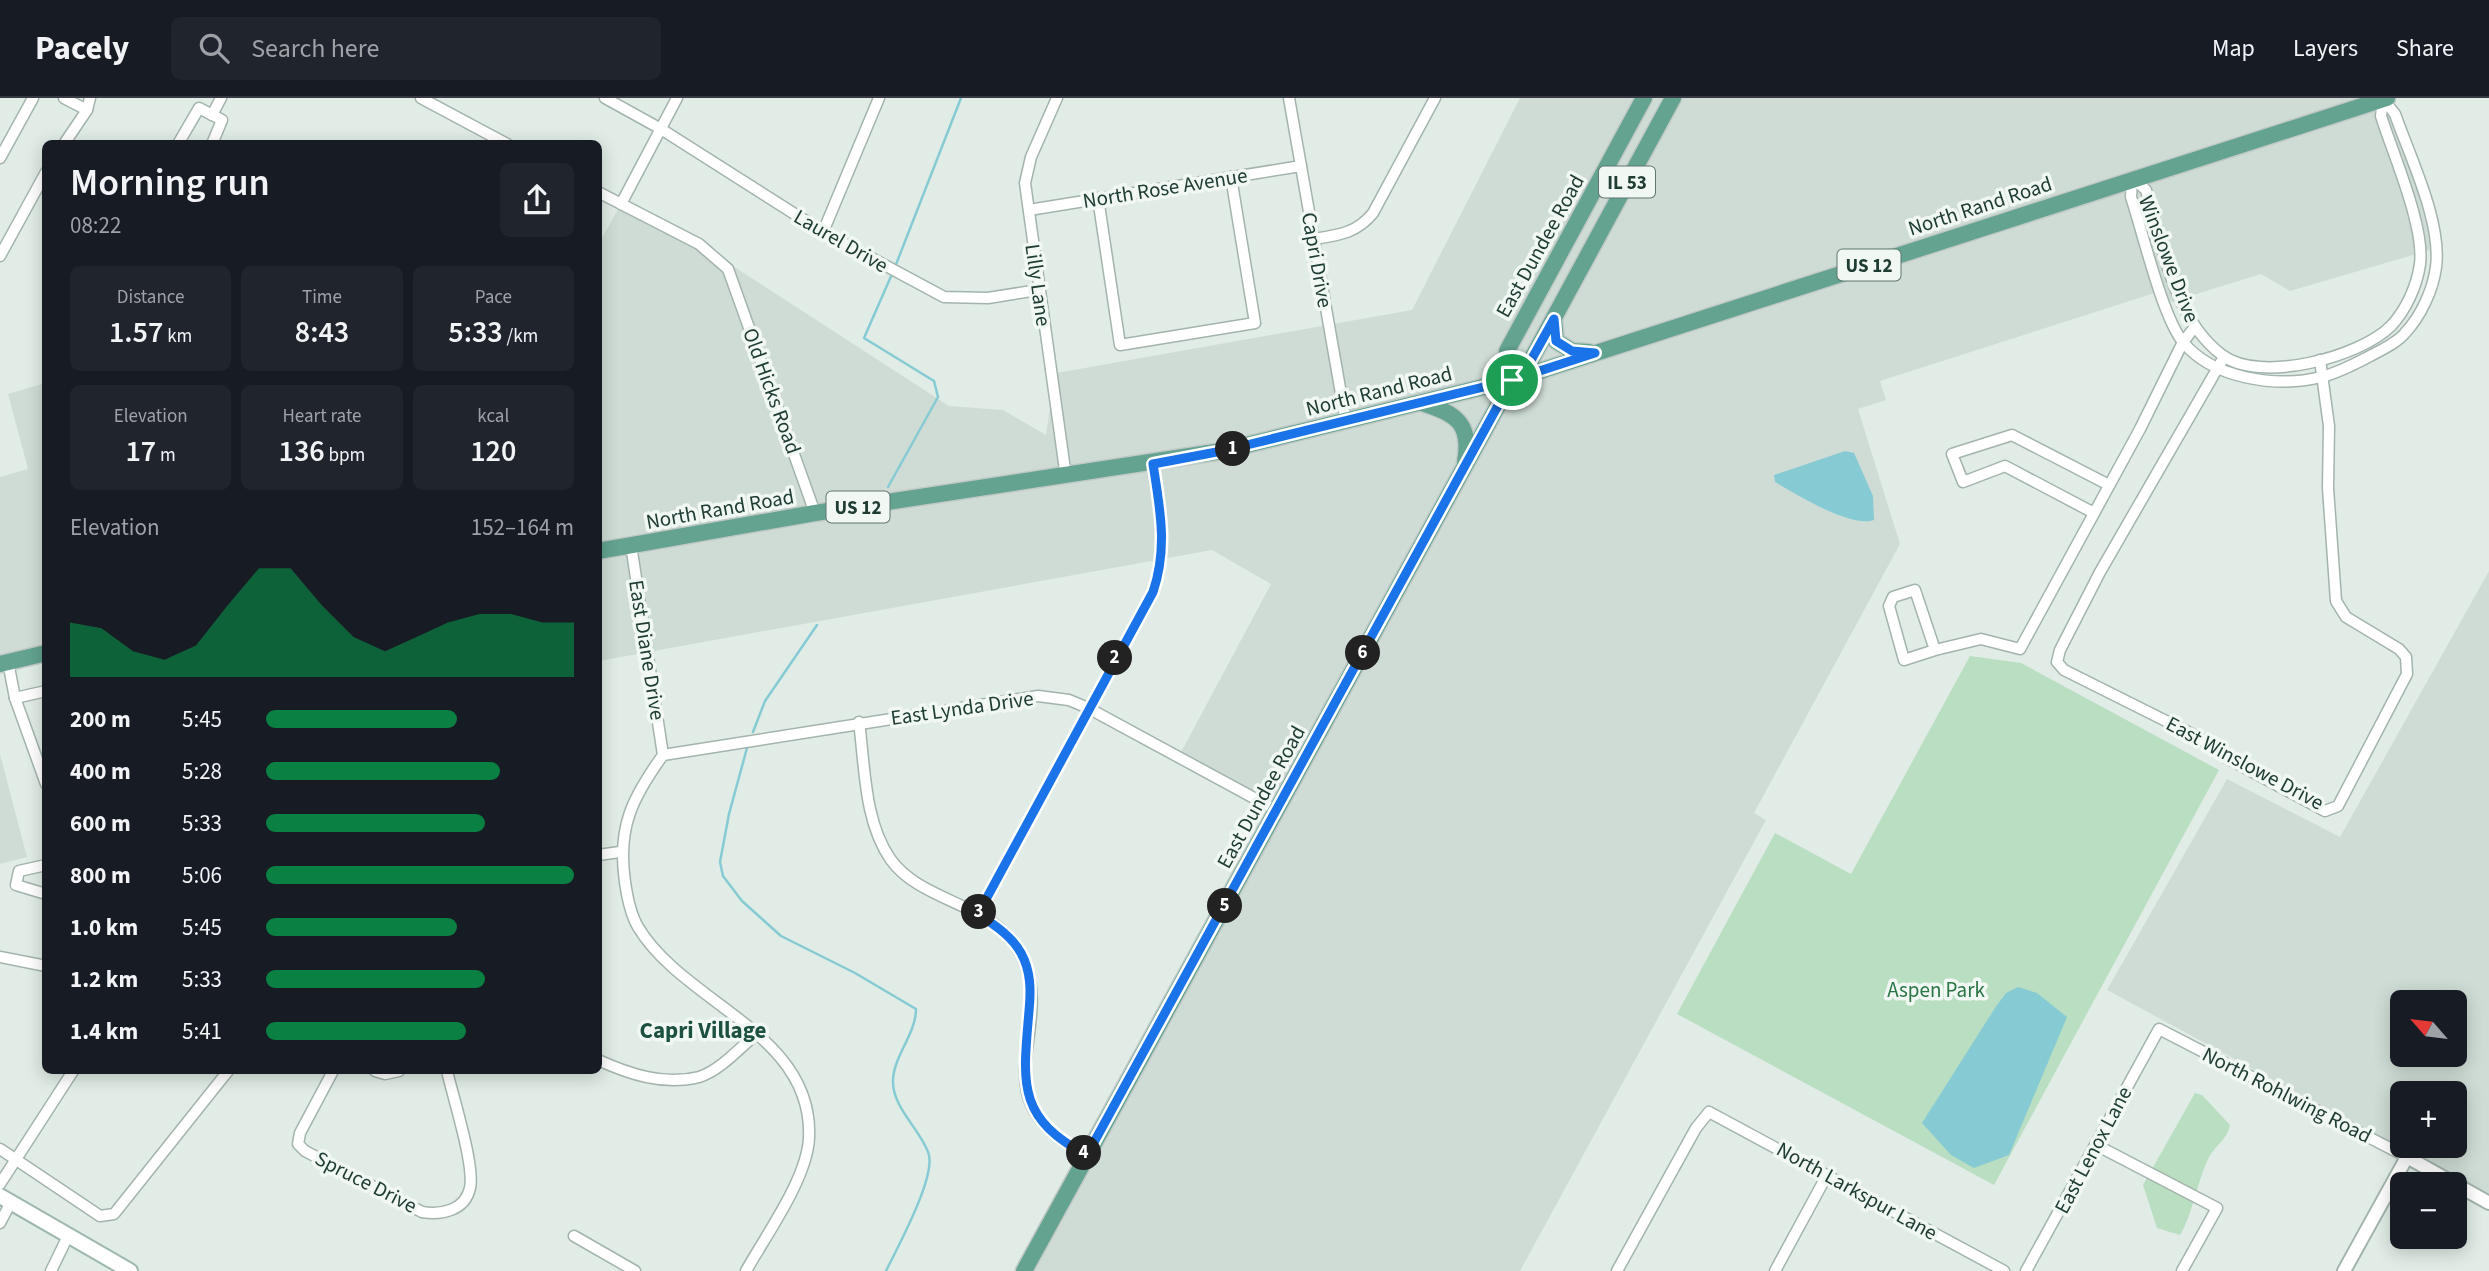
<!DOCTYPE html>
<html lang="en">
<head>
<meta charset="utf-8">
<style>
	body { margin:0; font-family:"Source Sans 3",sans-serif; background:#20242c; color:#f1f3f6; height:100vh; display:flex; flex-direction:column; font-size:26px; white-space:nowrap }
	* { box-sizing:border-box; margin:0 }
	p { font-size:23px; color:#9ea1a6 }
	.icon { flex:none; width:38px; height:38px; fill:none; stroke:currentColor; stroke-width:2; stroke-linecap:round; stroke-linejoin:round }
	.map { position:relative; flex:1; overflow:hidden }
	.panel { position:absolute; left:42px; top:42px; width:560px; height:934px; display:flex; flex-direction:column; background:#171b24; border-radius:10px; box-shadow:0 4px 18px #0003 }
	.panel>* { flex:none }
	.needle { width:46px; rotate:298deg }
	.fabs { position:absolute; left:2390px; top:892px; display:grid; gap:14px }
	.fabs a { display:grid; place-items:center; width:77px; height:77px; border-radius:10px; background:#171b24; box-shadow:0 4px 18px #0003; font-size:35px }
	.pin { position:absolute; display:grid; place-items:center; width:60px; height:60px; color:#fff; margin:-30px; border:4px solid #fff; border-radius:50%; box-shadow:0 2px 7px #0007 }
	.km { position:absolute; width:35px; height:35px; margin:-18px; border-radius:50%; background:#222; color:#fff; font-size:19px; line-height:35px; text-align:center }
	.round { display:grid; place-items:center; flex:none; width:74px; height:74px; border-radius:10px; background:#20242c }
	.overview { display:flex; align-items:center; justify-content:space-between; height:119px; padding:0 28px }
	h1 { font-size:38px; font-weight:600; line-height:52px }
	.stats { display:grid; grid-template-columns:repeat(3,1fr); gap:10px; height:119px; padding:7px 28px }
	.stats div { display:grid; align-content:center; border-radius:10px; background:#20242c; text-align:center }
	.stats b { font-size:30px; font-weight:600 }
	.stats small { font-size:19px; font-weight:400 }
	.stats p { font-size:19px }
	.chart { height:196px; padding:14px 28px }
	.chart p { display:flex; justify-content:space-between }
	.chart svg { width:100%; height:126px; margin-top:7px; fill:#0b8043; opacity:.7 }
	ul { padding:0 28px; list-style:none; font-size:23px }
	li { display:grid; grid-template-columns:112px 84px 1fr; align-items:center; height:52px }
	li i { height:18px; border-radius:9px; background:#0b8043 }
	header { display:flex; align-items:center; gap:42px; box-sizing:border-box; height:98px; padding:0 35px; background:#171b24; border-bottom:2px solid #363941 }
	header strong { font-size:33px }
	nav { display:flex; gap:38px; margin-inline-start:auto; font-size:24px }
	.search { width:490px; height:63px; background:#20242c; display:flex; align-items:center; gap:18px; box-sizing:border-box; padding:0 24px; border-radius:10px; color:#9ea1a6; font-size:26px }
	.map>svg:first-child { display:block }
</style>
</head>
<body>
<header>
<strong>Pacely</strong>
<div class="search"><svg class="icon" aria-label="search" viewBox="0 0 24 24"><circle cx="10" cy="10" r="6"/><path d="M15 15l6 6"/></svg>Search here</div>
<nav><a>Map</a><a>Layers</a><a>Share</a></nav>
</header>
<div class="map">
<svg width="2489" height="1173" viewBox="0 0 2489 1173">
	<rect width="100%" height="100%" fill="#e1ece6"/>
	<g fill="#cfdcd5" fill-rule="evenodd">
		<polygon points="1520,0 2387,0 2383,2 2433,127 2437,150 2290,193 2261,176 2164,206 2161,193 1880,283 1886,302 1858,311 1900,446 1754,715 1766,722 1520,1173 1024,1173 1278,713 1179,658 1271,486 1212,452 599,563 598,147 621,106 699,146 949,308 1003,312 1046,337 1053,290 1051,276 1412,212"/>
		<polygon points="45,285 45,555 0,566 0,379 28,371 8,296"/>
		<path d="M2489 473V1099L2107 892 2227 681 2340 739ZM2403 905H2455V957H2403ZM2403 996H2455V1048H2403Z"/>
		<polygon points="0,656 27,759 0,766"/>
	</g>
	<g fill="#b9dec1">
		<polygon points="1970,558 2021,565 2219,672 1994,1087 1677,916 1775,735 1851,776"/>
		<path d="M2195 995 2202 997 2230 1027C2228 1040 2216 1047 2209 1059 2198 1081 2192 1118 2180 1137L2157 1130 2143 1087Z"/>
	</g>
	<g fill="#86cbd3">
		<path d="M1845 353 1854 355 1873 398 1874 422C1850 430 1796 396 1775 384L1774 377Z"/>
		<polygon points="2018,889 2037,895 2067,919 2009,1057 1974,1070 1951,1057 1922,1025 1995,910 2006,895"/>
	</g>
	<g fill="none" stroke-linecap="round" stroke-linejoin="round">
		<g stroke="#86cbd3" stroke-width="2.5">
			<polyline points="895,169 961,0"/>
			<polyline points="888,389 938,299 934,283 864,240 892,176"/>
			<polyline points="753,634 765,603 817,527"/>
			<path d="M747 650 729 716 720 764 723 778 742 803 781 838 855 875 916 911C916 936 894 957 893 982 892 1009 919 1030 928 1054 938 1076 897 1150 886 1173"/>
		</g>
		<g stroke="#a3b4ad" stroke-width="13">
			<g id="minor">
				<polyline points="64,0 87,12"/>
				<polyline points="421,0 507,46"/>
				<polyline points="605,0 661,31 823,134 944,199 988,200 1038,192"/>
				<polyline points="1057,0 1031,59 1025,85 1066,379"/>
				<polyline points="1289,0 1346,324"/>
				<polyline points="212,17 221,0"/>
				<polyline points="64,46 87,12 90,0"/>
				<polyline points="178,46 199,10 222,22 212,46"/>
				<polyline points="0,60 33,0"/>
				<path d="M2132 81 2131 99C2143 135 2162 218 2183 244 2213 281 2277 290 2321 279 2338 275 2355 266 2370 258 2381 252 2397 245 2405 235 2421 218 2433 192 2436 169 2442 124 2410 59 2395 16L2383 1"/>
				<path d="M2133 81 2146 92C2162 148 2174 221 2222 257 2260 286 2360 259 2391 228 2406 212 2417 188 2420 166 2425 129 2393 56 2381 18L2383 1"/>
				<polyline points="598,94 699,146 728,171 815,415"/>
				<polyline points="1098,100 1120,247 1255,225 1231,79"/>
				<polyline points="621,106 677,0"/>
				<polyline points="1029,112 1301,68"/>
				<polyline points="823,134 879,0"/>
				<path d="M1314 141C1339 137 1357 135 1373 115L1435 0"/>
				<polyline points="0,158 46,74"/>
				<polyline points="2224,259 2100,474 2060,552 2057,564 2064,572 2198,639 2227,660 2325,713 2338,708 2407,576 2406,559 2399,551 2346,519 2336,503 2328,390 2329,328 2320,262"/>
				<polyline points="2094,415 2005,368 1963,384 1952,356 2012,337 2109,387"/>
				<polyline points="631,447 663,657"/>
				<polyline points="1935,552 1904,562 1889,508 1893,499 1915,492 1935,552 1981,541 2020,551 2140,331 2183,244 2194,230"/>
				<polyline points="8,564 15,600 46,686"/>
				<polyline points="15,600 46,593"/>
				<path d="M859 624C865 669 864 724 891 762 923 806 997 805 1022 858 1058 935 974 998 1086 1057"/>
				<polyline points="663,657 1038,598 1069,602 1088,610 1278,713"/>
				<path d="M663 657C632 700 617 730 625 784 627 798 631 817 638 829 684 906 814 935 809 1040 807 1081 766 1137 746 1173"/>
				<polyline points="598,757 620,754"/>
				<polyline points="46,767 19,773 16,787 46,796"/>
				<path d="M978 816 1153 494C1168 450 1160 411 1152 366"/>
				<polyline points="0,859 46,868"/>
				<path d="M598 962C629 976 664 988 699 979 719 973 739 951 755 937"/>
				<path d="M333 973 300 1035 298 1046 305 1053 422 1114C441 1117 465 1113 470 1090 475 1068 453 999 447 973"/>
				<polyline points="375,973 385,976 399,973"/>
				<polyline points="2096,1047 2217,1110 2182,1173"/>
				<polyline points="0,1051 100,1118 114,1116 228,973"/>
				<polyline points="0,1086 73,973"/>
				<polyline points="0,1125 11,1104"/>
				<polyline points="574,1138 635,1173"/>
				<polyline points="51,1173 67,1140"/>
				<polyline points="1617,1173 1696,1030 1709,1014 2004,1173"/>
				<polyline points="1775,1173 1827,1077"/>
				<polyline points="2026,1173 2159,931 2407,1059"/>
			</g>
		</g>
		<g stroke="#a3b4ad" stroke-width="16">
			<polyline id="tertiary" points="2344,1173 2407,1059 2489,1105"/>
		</g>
		<g stroke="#9eb8ae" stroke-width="18">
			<polyline id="secondary" points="0,1098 130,1173"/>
		</g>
		<g stroke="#c1c9c6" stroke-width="19">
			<g id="primary">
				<polyline points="1554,222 1556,243 1572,253 1589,254"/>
				<polyline points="1512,282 1507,253 1644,0"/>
				<path d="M1422 305C1455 315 1472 325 1465 364"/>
				<polyline points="598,453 815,415 1222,353 1512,282 2387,0"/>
				<polyline points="0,566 46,555"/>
				<polyline points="1024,1173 1512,282 1530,264 1673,0"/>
			</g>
		</g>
		<use href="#minor" stroke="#fff" stroke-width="10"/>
		<use href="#tertiary" stroke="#fff" stroke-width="12"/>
		<use href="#secondary" stroke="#fff" stroke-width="14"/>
		<use href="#primary" stroke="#63a390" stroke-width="16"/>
	</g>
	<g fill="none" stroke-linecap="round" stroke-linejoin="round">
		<g stroke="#fff" stroke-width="14">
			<path id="route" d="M1512 282 1222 353 1153 366C1160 411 1168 450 1153 494L978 816C994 827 1011 837 1021 855 1031 873 1031 893 1029 913 1023 984 1016 1020 1087 1057L1512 282 1595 255 1572 253 1556 243 1554 221 1530 264 1512 282"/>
		</g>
		<use href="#route" stroke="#1a73e8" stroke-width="9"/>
	</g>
	<g text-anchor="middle" stroke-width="7" stroke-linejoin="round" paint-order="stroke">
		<g fill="#f1f8f4" stroke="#5f756e" stroke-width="2">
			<rect x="1599" y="68.5" width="56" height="31" rx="5"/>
			<rect x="1837.5" y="151.5" width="63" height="31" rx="5"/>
			<rect x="826.5" y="393.5" width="63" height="31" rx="5"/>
		</g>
		<g font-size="19" font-weight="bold" fill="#203d34">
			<text x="1627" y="91">IL 53</text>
			<text x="1869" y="174">US 12</text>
			<text x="858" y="416">US 12</text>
		</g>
		<g font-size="21" fill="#203d34" stroke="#f1f8f4">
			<text transform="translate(1165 90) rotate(-9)" y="7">North Rose Avenue</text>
			<text transform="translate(1980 108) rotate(-18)" y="7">North Rand Road</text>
			<text transform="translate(841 143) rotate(30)" y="7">Laurel Drive</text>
			<text transform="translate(1540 148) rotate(-61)" y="7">East Dundee Road</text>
			<text transform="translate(2169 161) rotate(69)" y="7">Winslowe Drive</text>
			<text transform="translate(1317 162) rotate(80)" y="7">Capri Drive</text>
			<text transform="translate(1038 187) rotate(82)" y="7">Lilly Lane</text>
			<text transform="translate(772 293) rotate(70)" y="7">Old Hicks Road</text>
			<text transform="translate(1379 293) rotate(-14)" y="7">North Rand Road</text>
			<text transform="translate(720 411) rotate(-10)" y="7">North Rand Road</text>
			<text transform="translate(647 552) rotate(81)" y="7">East Diane Drive</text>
			<text transform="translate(962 610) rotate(-8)" y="7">East Lynda Drive</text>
			<text transform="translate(2245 665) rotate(28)" y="7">East Winslowe Drive</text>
			<text transform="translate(1261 699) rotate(-61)" y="7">East Dundee Road</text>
			<text transform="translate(2287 997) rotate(27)" y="7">North Rohlwing Road</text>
			<text transform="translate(2093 1052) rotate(-62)" y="7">East Lenox Lane</text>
			<text transform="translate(366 1084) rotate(27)" y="7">Spruce Drive</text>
			<text transform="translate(1857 1093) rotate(29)" y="7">North Larkspur Lane</text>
		</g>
		<g font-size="21" fill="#297543" stroke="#f1f8f4">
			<text x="1936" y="899">Aspen Park</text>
		</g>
		<g font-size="23" font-weight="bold" fill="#1c5041" stroke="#f1f8f4">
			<text x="703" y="940">Capri Village</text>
		</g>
	</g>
</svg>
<div class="fabs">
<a><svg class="needle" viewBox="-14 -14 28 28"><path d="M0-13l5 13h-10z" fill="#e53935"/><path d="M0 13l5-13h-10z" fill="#9ea1a6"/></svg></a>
<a>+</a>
<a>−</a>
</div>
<div class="pin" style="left:1512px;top:282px;background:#1e9e55"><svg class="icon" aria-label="arrive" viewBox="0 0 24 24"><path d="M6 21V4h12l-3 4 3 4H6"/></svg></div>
<b class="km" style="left:1233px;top:351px">1</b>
<b class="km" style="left:1115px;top:560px">2</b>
<b class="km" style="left:979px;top:814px">3</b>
<b class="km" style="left:1084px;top:1055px">4</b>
<b class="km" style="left:1225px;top:808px">5</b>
<b class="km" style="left:1363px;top:555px">6</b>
<section class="panel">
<div class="overview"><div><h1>Morning run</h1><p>08:22</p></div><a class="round"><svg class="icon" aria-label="share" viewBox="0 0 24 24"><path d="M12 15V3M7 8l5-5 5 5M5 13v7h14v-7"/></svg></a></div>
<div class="stats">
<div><p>Distance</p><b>1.57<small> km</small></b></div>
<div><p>Time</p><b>8:43</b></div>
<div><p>Pace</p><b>5:33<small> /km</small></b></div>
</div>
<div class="stats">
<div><p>Elevation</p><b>17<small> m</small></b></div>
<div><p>Heart rate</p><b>136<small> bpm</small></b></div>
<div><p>kcal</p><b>120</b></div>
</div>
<div class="chart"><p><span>Elevation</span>152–164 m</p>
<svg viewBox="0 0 160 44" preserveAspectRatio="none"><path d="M0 44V25L10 27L20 35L30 38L40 33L50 19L60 6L70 6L80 19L90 30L100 35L110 30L120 25L130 22L140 22L150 25L160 25V44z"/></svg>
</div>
<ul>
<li><b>200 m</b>5:45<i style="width:62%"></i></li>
<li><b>400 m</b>5:28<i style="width:76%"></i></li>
<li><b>600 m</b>5:33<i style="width:71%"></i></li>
<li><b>800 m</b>5:06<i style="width:100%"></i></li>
<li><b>1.0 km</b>5:45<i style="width:62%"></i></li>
<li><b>1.2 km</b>5:33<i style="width:71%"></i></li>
<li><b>1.4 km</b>5:41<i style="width:65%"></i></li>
</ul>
</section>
</div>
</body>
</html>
